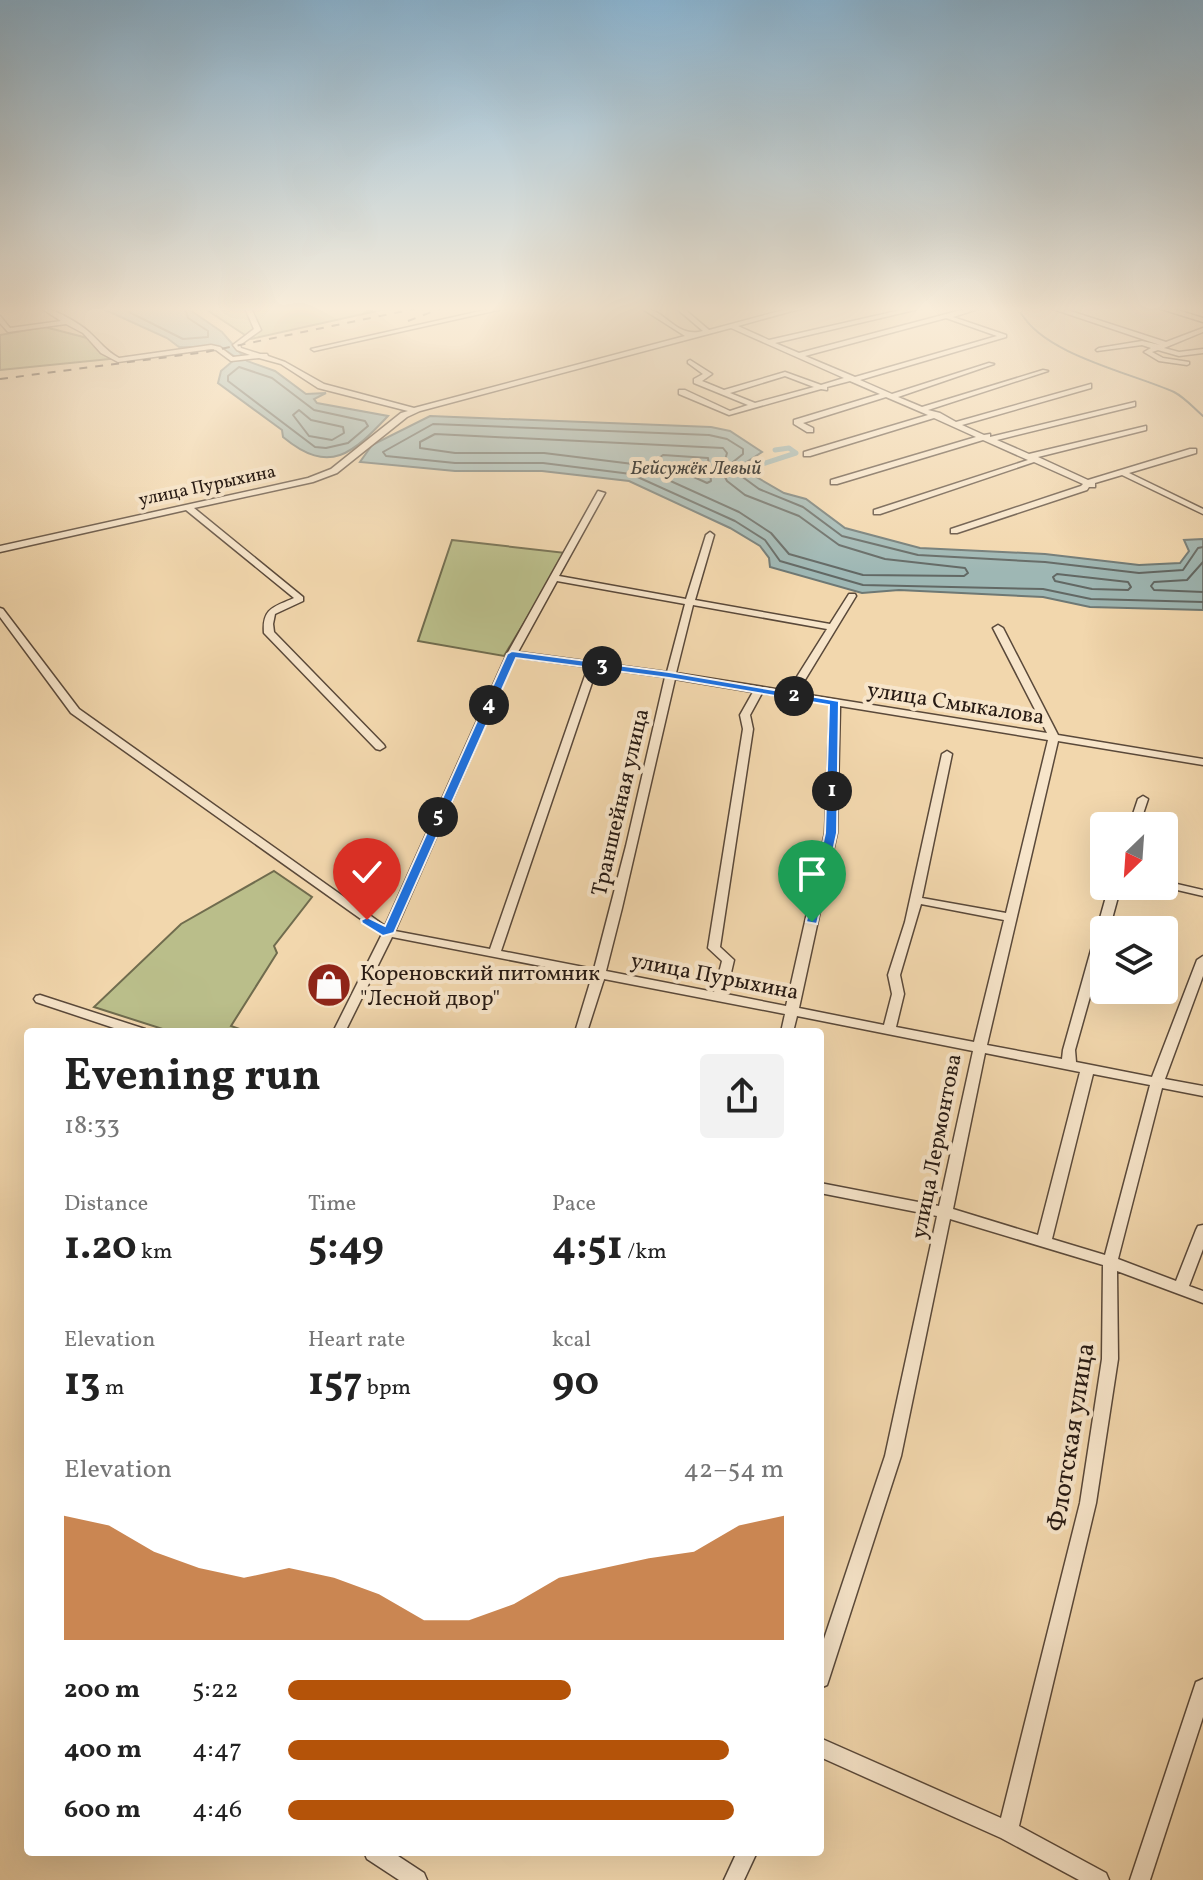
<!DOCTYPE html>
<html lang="en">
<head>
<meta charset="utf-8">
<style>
	body { margin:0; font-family:Vollkorn,serif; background:#f2f2f2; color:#222; height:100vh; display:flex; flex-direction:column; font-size:30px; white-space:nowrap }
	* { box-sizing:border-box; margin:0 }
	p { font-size:26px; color:#767676 }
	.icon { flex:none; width:44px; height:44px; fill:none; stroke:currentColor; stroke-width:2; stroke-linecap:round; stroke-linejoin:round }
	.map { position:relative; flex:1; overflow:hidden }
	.drawer { position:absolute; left:24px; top:1028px; width:800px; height:828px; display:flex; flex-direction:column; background:#fff; border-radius:8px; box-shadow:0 8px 32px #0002 }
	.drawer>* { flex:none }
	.needle { width:52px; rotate:205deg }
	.tools { position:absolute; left:1090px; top:812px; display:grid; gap:16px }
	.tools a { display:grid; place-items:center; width:88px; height:88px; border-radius:8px; background:#fff; box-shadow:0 8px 32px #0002; font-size:40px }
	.pin { position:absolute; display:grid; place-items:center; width:68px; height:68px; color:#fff; margin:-82px -34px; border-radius:50% 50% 50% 0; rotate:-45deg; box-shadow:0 0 8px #0007 }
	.pin .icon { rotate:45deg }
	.km { position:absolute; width:40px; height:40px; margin:-20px; border-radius:50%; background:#222; color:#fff; font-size:22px; line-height:40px; text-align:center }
	.round { display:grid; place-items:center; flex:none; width:84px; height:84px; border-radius:8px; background:#f2f2f2 }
	.headline { display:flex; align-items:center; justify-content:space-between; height:136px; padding:0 40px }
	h1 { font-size:44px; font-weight:700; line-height:60px }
	.figures { display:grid; grid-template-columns:repeat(3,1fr); gap:12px; height:136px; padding:8px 40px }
	.figures div { display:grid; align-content:center }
	.figures b { font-size:40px; font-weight:700 }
	.figures small { font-size:22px; font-weight:400 }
	.figures p { font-size:22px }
	.chart { height:224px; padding:16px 40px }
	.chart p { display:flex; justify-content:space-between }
	.chart svg { width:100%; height:144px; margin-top:8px; fill:#b45309; opacity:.7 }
	ul { padding:0 40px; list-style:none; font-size:26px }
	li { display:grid; grid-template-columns:128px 96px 1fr; align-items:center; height:60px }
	li i { height:20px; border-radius:10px; background:#b45309 }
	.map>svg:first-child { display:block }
</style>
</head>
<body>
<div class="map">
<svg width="1203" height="1880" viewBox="0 0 1203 1880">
	<rect width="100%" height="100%" fill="#f2d7ad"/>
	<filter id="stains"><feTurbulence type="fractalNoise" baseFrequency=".0025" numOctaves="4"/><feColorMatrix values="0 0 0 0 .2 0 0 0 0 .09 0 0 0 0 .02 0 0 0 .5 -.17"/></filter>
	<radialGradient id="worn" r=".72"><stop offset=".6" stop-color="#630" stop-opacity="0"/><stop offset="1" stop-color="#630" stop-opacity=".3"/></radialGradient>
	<g fill="#babe8a" stroke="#706c4e" stroke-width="2">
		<polygon points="204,308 390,308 251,339"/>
		<polygon points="45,327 91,339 110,359 0,370 0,335"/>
		<polygon points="452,540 566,553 504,656 418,641"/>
		<polygon points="274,871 312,897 274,946 277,953 231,1026 248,1032 172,1032 94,1007 181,924"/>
	</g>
	<g fill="#9eb7b4" stroke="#6e7874" stroke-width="2">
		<path d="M101 308H187L222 332 247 361 275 371 306 394 326 393 314 399 317 403 388 416C353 453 330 476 283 437L282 430 218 383 221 371 234 360V356L220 347H179L167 338Z"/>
		<polygon points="430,416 711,427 730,431 762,452 739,467 784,493 806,499 845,528 920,548 1045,554 1139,565 1180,563 1189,551 1184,540 1203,539 1203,610 1090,607 1043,597 899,590 862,593 770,567 769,558 760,546 730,528 629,481 542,471 455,471 360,462 372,445"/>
	</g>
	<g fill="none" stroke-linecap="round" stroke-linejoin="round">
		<g stroke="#626864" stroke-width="2">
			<polyline points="121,308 183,339 208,337 208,331 188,318 185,308"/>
			<polygon points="239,367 272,378 314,410 365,421 368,426 348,443 326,448 315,447 228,381 228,376"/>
			<polygon points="299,410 311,420 343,427 344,433 332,440 309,436 293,415"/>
			<polygon points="435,434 723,448 727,453 722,471 727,481 745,495 799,516 839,545 885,559 965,568 968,573 964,576 863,575 789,554 771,533 739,512 633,464 544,453 455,453 420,448 420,442"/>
			<polygon points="663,455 708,458 711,481 707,483 661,462 659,458"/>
			<polyline points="1203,547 1198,548 1183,570 1139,573 1045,562 918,555 842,536 803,507 759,489 733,470 733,462 743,454 743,449 727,439 709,435 433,424 383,452 386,456 455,463 543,463 631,474 735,521 765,540 780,561 863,585 1043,589 1091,599 1203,602"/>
			<polyline points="1203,562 1187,580 1154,582 1151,586 1154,590 1203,592"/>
			<polygon points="1057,574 1128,582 1131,587 1128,590 1092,589 1055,581 1053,577"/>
		</g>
		<path stroke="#6e7874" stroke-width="2" d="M1024 308 1021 313C1045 355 1132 373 1174 392 1184 397 1194 408 1203 416"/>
		<polyline stroke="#9eb7b4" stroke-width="5" points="744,470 796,453 789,448 775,450"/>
		<g stroke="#5a493a" stroke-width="3">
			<g id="minor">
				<path d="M41 308C53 308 79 323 89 332 100 342 106 351 119 358L211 345 220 347 233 357 250 355 237 350 233 345 254 329 245 308H251L261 330 240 345 241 348 260 354H267L268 356 285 362 324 384 414 408 685 336 641 308C666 308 675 339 703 331L676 308H683L709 330 791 308H803L738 326 769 340 910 308H923L775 343 799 353 969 308H981L953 317 1006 335V337L860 380 892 394 989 363 994 364 898 397 922 407 1043 370 1048 371 928 410 940 413 956 422 1091 384V388L962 425 984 435 990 434V437L1135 402V406L997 440 1029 454 1146 426V430L1038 457 1088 480 1190 449H1196V453L1129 473 1203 509V514L1122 475 1095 483V487H1089L1087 490 957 533H951V529L1081 486 1083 484 1034 462 880 514H874V510L1028 460 983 440 837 484H831V480L976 437 934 418 810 456H804V452L928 415 886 397 803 423 813 428V432H807L794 424V420L880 394 850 381 827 387V390L821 389 729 415 679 394V390H685L730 411 748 405 694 383V379L703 374 688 363V361L690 360 712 374 702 381 724 390 785 372 821 385 844 378 731 328 420 411 407 417 337 473 313 482 194 508 303 597V601L275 614 273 624 274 632 384 745 385 747 380 750 376 749 264 633C262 608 274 607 294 598L186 510 0 552V546L308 478 331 469 401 413 408 411 318 388 281 364 259 358 231 361 216 350 211 349 118 362 101 353 83 333 66 324 8 332 0 323V316L10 328 61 321ZM946 318 997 336 855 377 805 356ZM785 376 814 387 755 403 730 393Z"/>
				<polygon points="494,308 507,308 314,351 311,349"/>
				<polygon points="1050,308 1061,308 1166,342 1203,328 1203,332 1164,348 1179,352 1203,349 1203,353 1179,356 1158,350 1152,352 1163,358 1189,362 1189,364 1187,365 1159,361 1144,352 1151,348 1142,345 1097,351 1096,350 1099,348 1142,341 1160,345"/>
				<path d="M598 491 605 493 559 576 686 599 706 535 710 532 714 535 695 600 830 624 849 594H855L856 596 797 693 1047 733 993 628 998 625 1003 628 1058 735 1203 759V765L1058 741 987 1045 1062 1059 1063 1050 1109 886H1121L1109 930H1104V947L1075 1050 1076 1062 1152 1077 1197 960 1203 956V976L1165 1079 1203 1086V1096L1162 1088 1118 1259 1176 1281 1196 1230 1198 1226 1203 1225V1249L1189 1286 1203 1291V1303L1117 1271 1118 1359 1096 1503 1019 1826 1106 1873 1109 1880H1079L1001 1838 820 1757V1738L1001 1818 1080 1503 1102 1359 1103 1265 950 1219 901 1456 829 1679 827 1685 820 1688V1651L885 1456 937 1216 820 1193V1183L939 1206 973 1051 797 1016 793 1032H781L785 1014 604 979 587 1032H575L592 976 392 937 345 1032H333L382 934 71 713 0 617V608L3 609 79 709 385 926 507 654ZM557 581 685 604 667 672 518 652ZM693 605 827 629 788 691 676 673ZM515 657 588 667 490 949 395 931ZM597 668 665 677 626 846 594 969 501 951ZM675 679 753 692 740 715 743 729 708 948 722 961 714 992 606 971 622 908ZM762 693 830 704 825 833 786 1006 726 994 734 960 720 947 753 729 750 715ZM840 706 1048 740 1006 913 922 898 952 754 947 751 942 754 905 922 888 975 892 994 884 1025 799 1008 837 833ZM921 904 1004 920 974 1042 896 1027 904 994 900 975ZM985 1053 1080 1072 1038 1235 953 1209ZM1093 1074 1150 1085 1105 1255 1052 1239Z"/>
				<polygon points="1143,796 1148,799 1139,826 1129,826 1138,799"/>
				<polygon points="1164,881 1203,890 1203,896 1160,886 1164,886"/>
				<polygon points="40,995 145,1029 146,1032 126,1032 36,1002 34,999 36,996"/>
				<polygon points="1203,1679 1203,1717 1150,1880 1130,1880 1196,1682"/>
				<polygon points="364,1852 392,1852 424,1873 427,1880 399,1880 367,1859"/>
				<polygon points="737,1852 757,1852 744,1880 724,1880"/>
			</g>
		</g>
		<g stroke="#271a13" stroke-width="3">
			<polygon id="major" points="1158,308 1171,308 1203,318 1203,322"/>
		</g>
		<use href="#minor" fill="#f7e5ca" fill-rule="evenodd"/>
		<use href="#major" fill="#f2d7ad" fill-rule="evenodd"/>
		<g stroke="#271a13" stroke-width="2" stroke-dasharray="8 8" stroke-linecap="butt">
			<polyline points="408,321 442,308"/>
			<polyline points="0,379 206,352 419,308"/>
		</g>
	</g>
	<linearGradient id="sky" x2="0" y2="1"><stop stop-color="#8ab5d3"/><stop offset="0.54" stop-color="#f9edda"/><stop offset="1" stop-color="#f9edda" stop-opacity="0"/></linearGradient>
	<rect width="1203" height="572" fill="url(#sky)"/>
	<polygon fill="#1a73e8" stroke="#fff" stroke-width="2" points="512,651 669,672 839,701 837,833 817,924 806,922 825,833 829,705 669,678 516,658 394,933 383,936 362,923 361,920 367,917 385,926 507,654"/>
	<defs>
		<g id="shop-disc" transform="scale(2.3)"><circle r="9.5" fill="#8f2418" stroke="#f7e5ca"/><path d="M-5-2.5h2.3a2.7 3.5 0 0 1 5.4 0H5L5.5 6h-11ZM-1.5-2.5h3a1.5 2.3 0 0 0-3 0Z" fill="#fff"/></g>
	</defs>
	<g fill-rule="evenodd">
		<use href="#shop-disc" x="329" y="985"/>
	</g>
	<g text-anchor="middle" stroke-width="8" stroke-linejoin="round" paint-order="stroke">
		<g font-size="18" fill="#271a13" stroke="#f7e5ca">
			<text transform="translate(207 485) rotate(-12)" y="6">улица Пурыхина</text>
		</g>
		<g font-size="20" font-style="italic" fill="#4b4943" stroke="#f7e5ca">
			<text x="696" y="474">Бейсужёк Левый</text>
		</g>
		<g font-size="22" fill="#271a13" stroke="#f7e5ca">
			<text transform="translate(956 702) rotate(9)" y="8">улица Смыкалова</text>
			<text transform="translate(619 802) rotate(-77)" y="8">Траншейная улица</text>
			<text transform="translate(715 975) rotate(11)" y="8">улица Пурыхина</text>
			<text transform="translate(935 1146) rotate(-79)" y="8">улица Лермонтова</text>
		</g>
		<g font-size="22" fill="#271a13" stroke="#f7e5ca" text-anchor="start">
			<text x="360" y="980">Кореновский питомник<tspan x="360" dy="25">"Лесной двор"</tspan></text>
		</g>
		<g font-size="26" fill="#271a13" stroke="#f7e5ca">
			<text transform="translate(1070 1437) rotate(-81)" y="9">Флотская улица</text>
		</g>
	</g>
	<rect width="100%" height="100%" filter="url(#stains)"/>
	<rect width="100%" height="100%" fill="url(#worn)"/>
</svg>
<div class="tools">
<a><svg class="needle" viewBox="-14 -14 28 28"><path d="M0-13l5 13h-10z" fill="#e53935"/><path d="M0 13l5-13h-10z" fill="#767676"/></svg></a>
<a><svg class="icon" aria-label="layers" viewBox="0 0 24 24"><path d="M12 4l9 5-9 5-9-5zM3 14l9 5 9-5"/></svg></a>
</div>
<div class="pin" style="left:812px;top:922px;background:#1e9e55"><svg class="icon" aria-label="arrive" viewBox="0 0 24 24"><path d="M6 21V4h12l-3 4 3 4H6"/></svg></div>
<div class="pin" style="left:367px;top:920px;background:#d93025"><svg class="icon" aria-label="check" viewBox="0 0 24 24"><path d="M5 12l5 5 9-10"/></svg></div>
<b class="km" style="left:832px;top:791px">1</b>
<b class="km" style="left:794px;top:696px">2</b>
<b class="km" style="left:602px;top:666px">3</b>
<b class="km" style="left:489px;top:705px">4</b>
<b class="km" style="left:438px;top:817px">5</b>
<section class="drawer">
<div class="headline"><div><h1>Evening run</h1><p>18:33</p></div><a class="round"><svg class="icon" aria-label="share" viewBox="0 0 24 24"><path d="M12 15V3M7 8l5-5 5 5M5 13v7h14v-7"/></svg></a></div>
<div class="figures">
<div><p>Distance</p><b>1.20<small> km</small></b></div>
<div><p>Time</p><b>5:49</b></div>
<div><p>Pace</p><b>4:51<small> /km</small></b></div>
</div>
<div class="figures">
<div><p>Elevation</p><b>13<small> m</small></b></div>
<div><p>Heart rate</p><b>157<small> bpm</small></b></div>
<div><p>kcal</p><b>90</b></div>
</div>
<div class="chart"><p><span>Elevation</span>42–54 m</p>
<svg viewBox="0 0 160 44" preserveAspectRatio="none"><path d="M0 44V6L10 9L20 17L30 22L40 25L50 22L60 25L70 30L80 38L90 38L100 33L110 25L120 22L130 19L140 17L150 9L160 6V44z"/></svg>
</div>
<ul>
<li><b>200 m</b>5:22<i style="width:57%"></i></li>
<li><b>400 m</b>4:47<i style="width:89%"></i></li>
<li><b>600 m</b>4:46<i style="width:90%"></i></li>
</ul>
</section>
</div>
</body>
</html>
